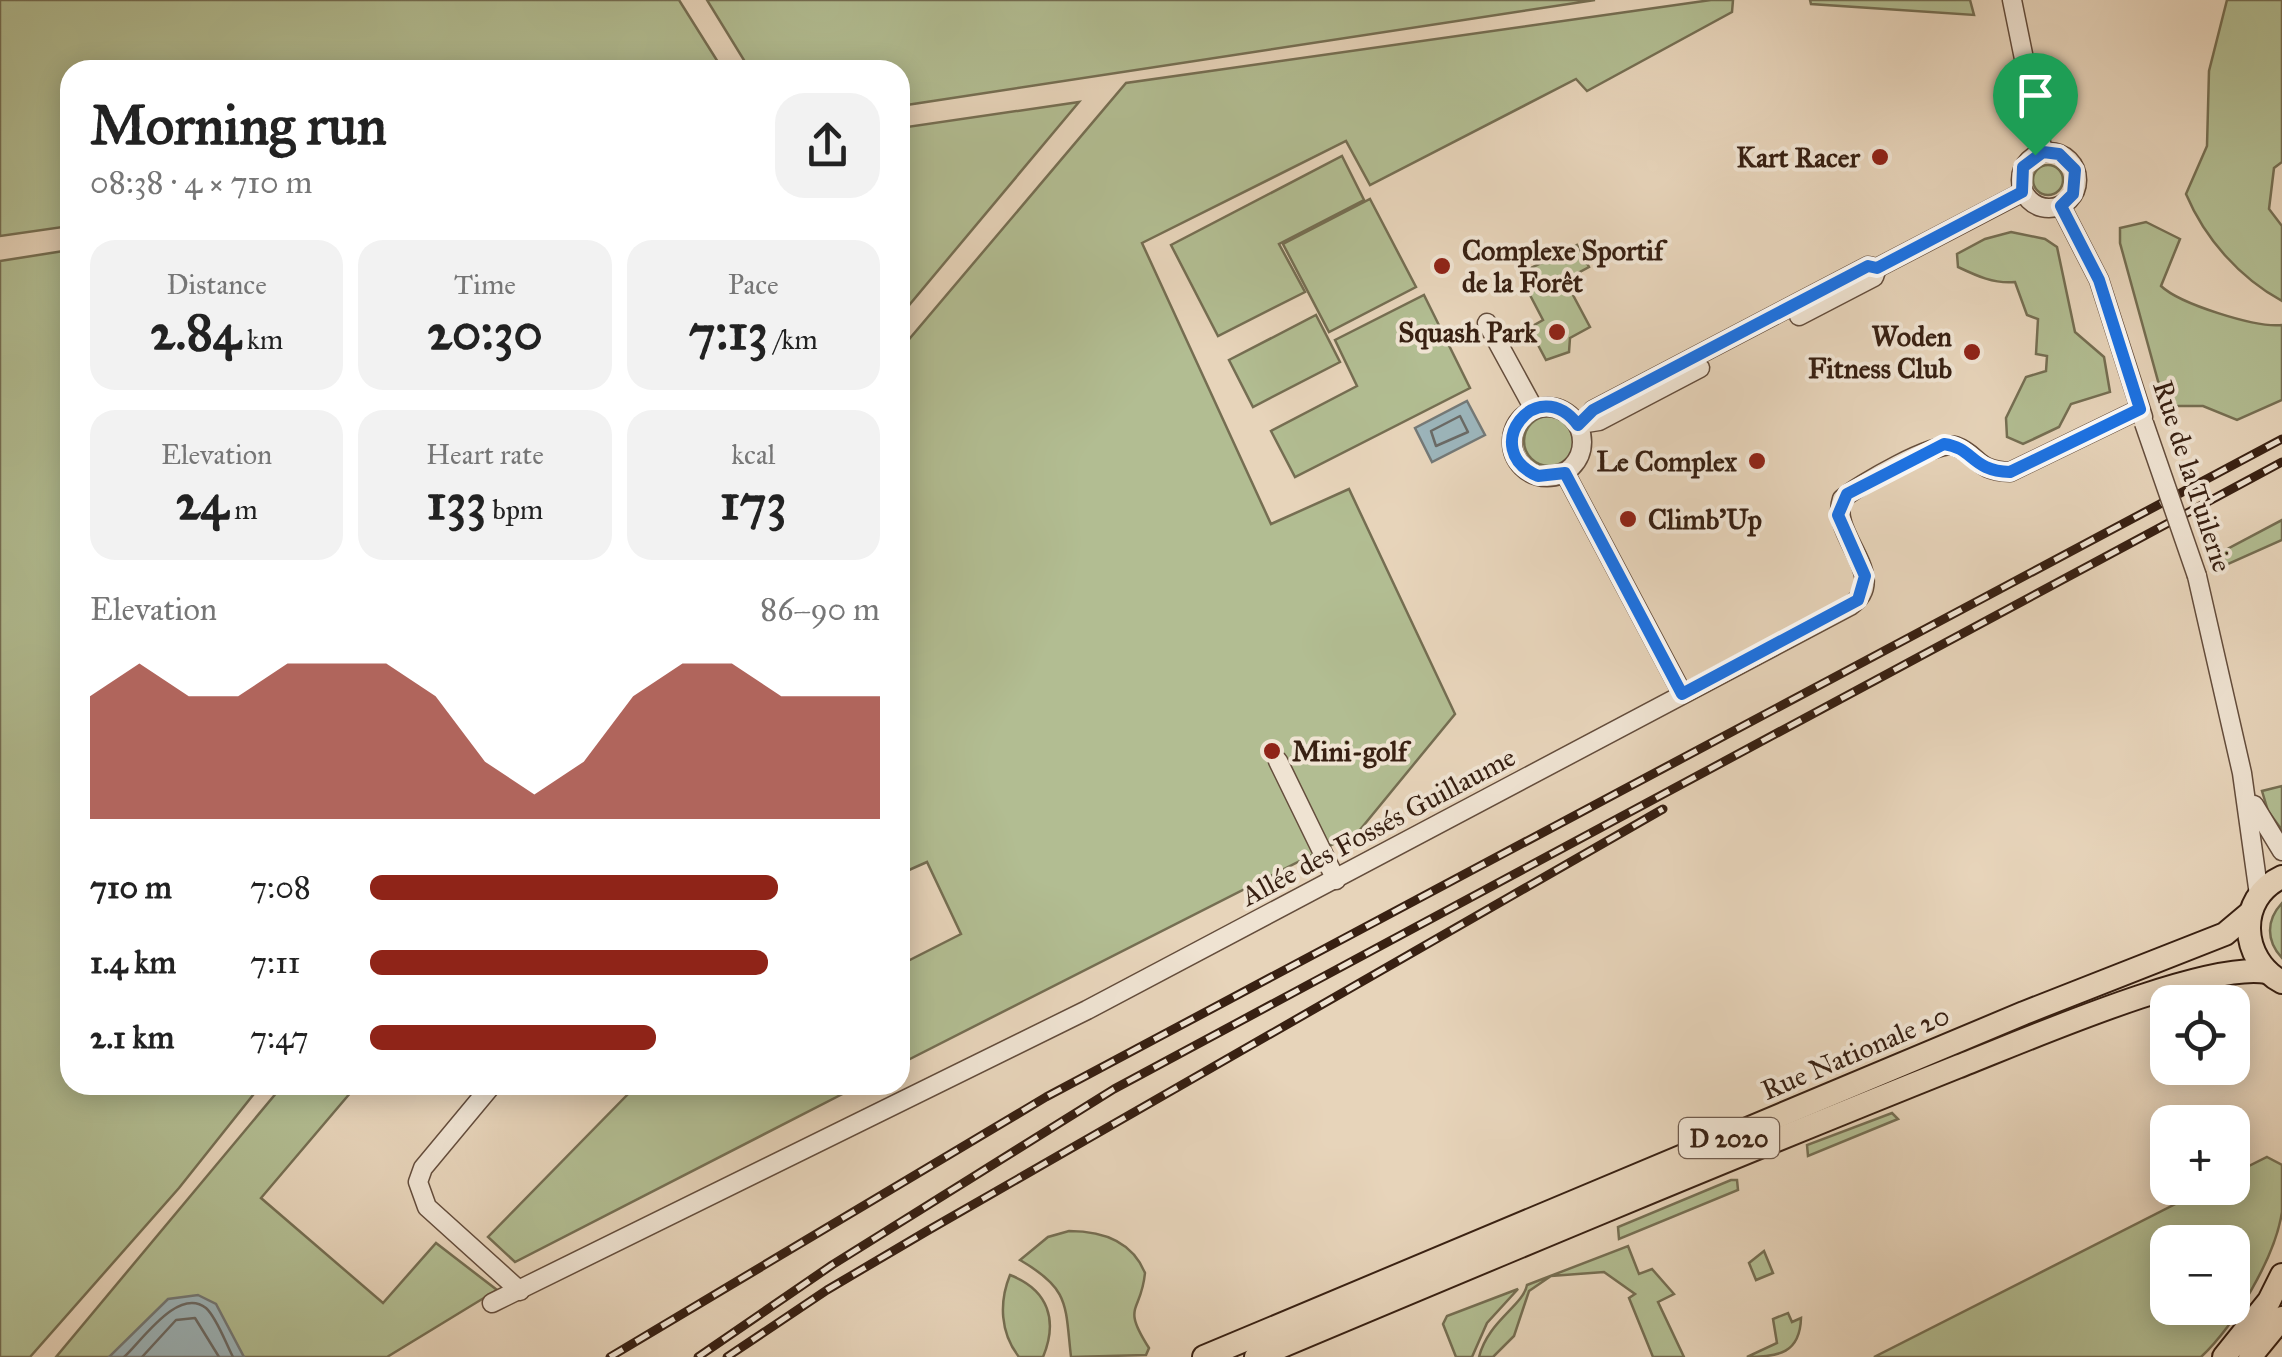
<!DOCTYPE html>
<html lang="en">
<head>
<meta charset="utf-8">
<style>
	body { margin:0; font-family:"IM FELL Great Primer",serif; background:#f2f2f2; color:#222; height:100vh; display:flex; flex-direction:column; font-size:38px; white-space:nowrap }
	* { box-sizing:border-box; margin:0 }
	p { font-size:32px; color:#767676 }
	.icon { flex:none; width:55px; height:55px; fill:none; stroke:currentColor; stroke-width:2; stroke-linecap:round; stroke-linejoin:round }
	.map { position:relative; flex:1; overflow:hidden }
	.panel { position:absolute; left:60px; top:60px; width:850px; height:1035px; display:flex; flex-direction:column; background:#fff; border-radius:30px; box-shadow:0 5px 25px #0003 }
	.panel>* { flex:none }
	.buttons { position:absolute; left:2150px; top:985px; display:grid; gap:20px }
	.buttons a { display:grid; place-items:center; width:100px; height:100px; border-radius:20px; background:#fff; box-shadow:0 5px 25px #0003; font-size:50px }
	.pin { position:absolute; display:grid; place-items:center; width:85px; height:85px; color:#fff; margin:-102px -42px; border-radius:50% 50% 50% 0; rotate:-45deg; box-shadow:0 0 10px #0007 }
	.pin .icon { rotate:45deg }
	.round { display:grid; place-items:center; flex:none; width:105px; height:105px; border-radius:30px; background:#f2f2f2 }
	.head { display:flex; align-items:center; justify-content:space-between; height:170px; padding:0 30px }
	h1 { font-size:55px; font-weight:700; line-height:75px }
	.metrics { display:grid; grid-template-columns:repeat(3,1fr); gap:15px; height:170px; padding:10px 30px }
	.metrics div { display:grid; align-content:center; border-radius:25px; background:#f2f2f2; text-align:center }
	.metrics b { font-size:50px; font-weight:700 }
	.metrics small { font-size:28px; font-weight:400 }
	.metrics p { font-size:28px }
	.chart { height:280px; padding:20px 30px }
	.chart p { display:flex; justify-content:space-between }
	.chart svg { width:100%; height:180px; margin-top:10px; fill:#8f2418; opacity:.7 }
	ul { padding:0 30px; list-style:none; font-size:32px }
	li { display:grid; grid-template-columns:160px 120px 1fr; align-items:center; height:75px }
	li i { height:25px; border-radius:12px; background:#8f2418 }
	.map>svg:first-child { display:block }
</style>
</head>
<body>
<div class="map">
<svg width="2282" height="1357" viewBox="0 0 2282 1357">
	<rect width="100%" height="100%" fill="#e7d4ba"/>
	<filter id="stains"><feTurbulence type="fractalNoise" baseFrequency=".002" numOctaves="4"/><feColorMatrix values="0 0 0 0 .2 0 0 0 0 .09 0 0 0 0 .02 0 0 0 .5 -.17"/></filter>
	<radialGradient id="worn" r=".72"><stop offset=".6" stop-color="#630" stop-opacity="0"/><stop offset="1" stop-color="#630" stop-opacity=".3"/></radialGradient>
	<g fill="#b2bd92" stroke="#756e52" stroke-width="2.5" fill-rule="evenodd">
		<polygon points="0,0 679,0 723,70 70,70 70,226 0,236"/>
		<polygon points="707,0 1595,0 900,106 900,70 750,70"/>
		<polygon points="1711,0 1733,0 1732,12 1587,91 1576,79 1370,185 1346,141 1142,243 1271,524 1349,489 1455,714 1359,831 900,1064 900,965 961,934 927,862 900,874 900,837 908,832 900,817 900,350 1126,83"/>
		<polygon points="1810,0 1970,0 1974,15 1811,4"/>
		<path d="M2227 0H2282V162L2274 168 2269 209 2282 226V301C2240 278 2205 239 2186 194L2207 146 2209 71Z"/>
		<polygon points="1079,102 900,316 900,128"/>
		<polygon points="1342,156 1364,200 1279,244 1305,292 1218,336 1171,245"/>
		<circle cx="2048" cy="180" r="15"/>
		<polygon points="1370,199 1416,287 1329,332 1283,244"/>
		<path d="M2146 222 2180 239 2161 286C2180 304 2256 328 2282 325V400L2237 420 2203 406H2172L2158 381 2120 243V228Z"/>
		<path d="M2011 232 2045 239 2057 247 2075 332 2104 357 2110 392 2071 404 2059 427 2023 444 2007 437 2006 418 2026 377 2046 371 2047 356 2036 354 2038 319 2027 315 2015 282C1994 284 1977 276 1958 267L1957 254 1985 239Z"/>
		<polygon points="1577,245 1589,267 1565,280 1590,327 1570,338 1569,352 1546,360 1529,328 1543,320 1519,274"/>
		<polygon points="70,250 70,1085 261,1085 179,1188 30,1357 0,1357 0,261"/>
		<polygon points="1424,295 1470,388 1295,477 1271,431 1357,386 1335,340"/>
		<polygon points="1316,315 1340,362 1253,407 1229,360"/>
		<circle cx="1549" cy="441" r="25"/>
		<polygon points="2282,520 2282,540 2217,569 2216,555"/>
		<polygon points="2282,786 2282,830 2268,811 2262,791"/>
		<path d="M2282 903V958C2266 941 2266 920 2282 903Z"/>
		<polygon points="283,1085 357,1085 261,1198 383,1303 436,1243 497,1290 387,1357 56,1357"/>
		<polygon points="627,1085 860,1085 515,1262 488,1237 630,1092"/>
		<polygon points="1892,1113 1898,1119 1808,1156 1807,1145"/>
		<path d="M2267 1157 2282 1165C2282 1180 2282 1197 2282 1212 2275 1258 2234 1326 2201 1357H1874L2207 1188H2232L2233 1174ZM2168 1242H2232V1308H2168Z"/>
		<polygon points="1731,1180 1737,1180 1738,1190 1619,1239 1618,1227"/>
		<path d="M1069 1231C1102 1231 1132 1241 1145 1273 1141 1314 1121 1304 1149 1348L1146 1355 1071 1357C1065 1304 1070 1289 1020 1260L1048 1237Z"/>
		<path d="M1628 1246 1639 1274 1652 1269 1674 1294 1658 1302 1684 1357H1653L1629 1298 1635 1294 1604 1272 1551 1276 1529 1291 1514 1336 1493 1357H1479C1488 1321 1523 1306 1527 1285Z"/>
		<polygon points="1764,1251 1773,1273 1756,1280 1749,1263"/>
		<path d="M1010 1275C1049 1290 1058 1321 1043 1357H1019C1000 1333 999 1302 1010 1275Z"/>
		<polygon points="1518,1289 1487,1323 1472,1357 1456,1357 1443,1324 1447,1316"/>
		<path d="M1788 1313 1792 1322 1801 1318C1800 1353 1779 1357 1747 1357L1777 1343 1773 1319Z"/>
	</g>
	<g fill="#9cb5bb" stroke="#747977" stroke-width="2.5">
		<polygon points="1467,401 1485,435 1432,462 1415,428"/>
		<polygon points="198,1295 216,1304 244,1357 109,1357 168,1299"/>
	</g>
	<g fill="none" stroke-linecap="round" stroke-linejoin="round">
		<g stroke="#6a6a66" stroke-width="2.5">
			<polygon points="1460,416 1468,432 1436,446 1431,431"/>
			<path d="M124 1357C141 1342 178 1286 206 1308 217 1318 226 1344 233 1357"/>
			<polyline points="142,1357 176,1320 195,1318 219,1357"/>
		</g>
		<g stroke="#644d3c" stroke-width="21">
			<g id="minor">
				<polyline points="2012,0 2043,152"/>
				<circle cx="2049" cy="180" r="28"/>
				<polyline points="2061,206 2099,280 2143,417"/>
				<polyline points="1799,316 1874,277 1877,268"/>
				<polyline points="1487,323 1534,409"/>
				<circle cx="1547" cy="442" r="35"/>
				<polyline points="1585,422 1593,410 1868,266 1877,268 2023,192"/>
				<polyline points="1580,424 1599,421 1700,368"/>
				<polyline points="1565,473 1682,693"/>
				<polyline points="2197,576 2242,773 2259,895"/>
				<polyline points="1278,761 1336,880"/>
				<polyline points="2254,805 2282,851"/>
				<polyline points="492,1085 423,1168 418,1182 427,1207 520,1291"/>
				<path d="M492 1303 1087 1010 1850 606C1892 577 1829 536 1842 499 1858 485 1936 440 1955 446 1980 455 1975 471 2010 472L2140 409"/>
			</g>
		</g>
		<g stroke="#382012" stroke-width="26">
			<g id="major">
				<path d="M2282 877C2236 898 2240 960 2282 982"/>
				<polyline points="1204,1357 2024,1013 2225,934 2250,913"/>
				<path d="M1256 1357C1489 1259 1722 1161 1957 1067 2021 1042 2206 961 2267 972"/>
				<polyline points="2224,1357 2269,1301 2282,1275"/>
				<polyline points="2250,1357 2282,1318"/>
			</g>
		</g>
		<use href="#minor" stroke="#efe3d2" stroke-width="18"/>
		<use href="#major" stroke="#e7d4ba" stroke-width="22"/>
		<g stroke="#382012" stroke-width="9">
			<g id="rail">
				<polyline points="610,1357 1046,1097 2282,439"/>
				<polyline points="698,1357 832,1265 1114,1089 2282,462"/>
				<polyline points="727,1357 827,1290 927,1231 1663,809"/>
			</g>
		</g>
		<use href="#rail" stroke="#efe3d2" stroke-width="5" stroke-dasharray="15" stroke-linecap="butt"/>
		<g stroke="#644d3c" stroke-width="21" stroke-linecap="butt">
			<polyline id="minor-bridge" points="2144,423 2197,576"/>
		</g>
		<use href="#minor-bridge" stroke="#efe3d2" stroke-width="18"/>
	</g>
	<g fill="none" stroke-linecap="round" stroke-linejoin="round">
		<g stroke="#fff" stroke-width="20">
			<path id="route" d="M2043 152 2059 154 2075 170 2073 194 2061 206 2099 280 2140 409 2010 472C1971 471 1974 448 1944 444L1847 494 1838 515 1865 576 1858 600 1682 694 1565 473 1538 476C1477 450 1537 371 1578 425L1593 410 1868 266 1877 268 2022 192 2023 167Z"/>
		</g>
		<use href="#route" stroke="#1a73e8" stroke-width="12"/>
	</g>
	<g fill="#8f2418" stroke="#efe3d2" stroke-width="4">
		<circle cx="1880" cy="157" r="10"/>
		<circle cx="1442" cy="266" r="10"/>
		<circle cx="1557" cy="332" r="10"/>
		<circle cx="1972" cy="352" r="10"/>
		<circle cx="1757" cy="461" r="10"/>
		<circle cx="1628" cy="519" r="10"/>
		<circle cx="1272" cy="751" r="10"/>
	</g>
	<g text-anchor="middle" stroke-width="8" stroke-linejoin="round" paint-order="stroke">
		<rect fill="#efe3d2" stroke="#6f5a4c" stroke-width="2.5" x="1679" y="1118" width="100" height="40" rx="8"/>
		<g font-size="25" font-weight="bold" fill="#382012">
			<text x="1729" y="1147">D 2020</text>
		</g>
		<g font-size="28" font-weight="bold" fill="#382012" stroke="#efe3d2" text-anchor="end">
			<text x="1860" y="167">Kart Racer</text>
			<text x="1462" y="260" text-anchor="start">Complexe Sportif<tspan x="1462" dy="32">de la Forêt</tspan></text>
			<text x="1537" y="342">Squash Park</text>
			<text x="1952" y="346">Woden<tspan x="1952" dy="32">Fitness Club</tspan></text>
			<text x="1737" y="471">Le Complex</text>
			<text x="1648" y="529" text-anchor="start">Climb'Up</text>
			<text x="1292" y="761" text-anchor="start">Mini-golf</text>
		</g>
		<g font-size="28" fill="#382012" stroke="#efe3d2">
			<text transform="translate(2193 476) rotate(72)" y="10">Rue de la Tuilerie</text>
			<text transform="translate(1378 826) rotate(-28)" y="10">Allée des Fossés Guillaume</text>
			<text transform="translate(1855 1052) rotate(-23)" y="10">Rue Nationale 20</text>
		</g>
	</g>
	<rect width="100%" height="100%" filter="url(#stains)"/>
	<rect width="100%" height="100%" fill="url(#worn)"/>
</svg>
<div class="buttons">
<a><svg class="icon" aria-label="locate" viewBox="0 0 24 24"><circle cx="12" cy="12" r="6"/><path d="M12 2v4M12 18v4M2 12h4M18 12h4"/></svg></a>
<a>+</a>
<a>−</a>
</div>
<div class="pin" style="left:2035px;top:155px;background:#1e9e55"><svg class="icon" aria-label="arrive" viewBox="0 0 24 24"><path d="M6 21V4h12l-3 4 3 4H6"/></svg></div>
<section class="panel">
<div class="head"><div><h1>Morning run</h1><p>08:38 · 4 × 710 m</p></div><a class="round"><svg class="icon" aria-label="share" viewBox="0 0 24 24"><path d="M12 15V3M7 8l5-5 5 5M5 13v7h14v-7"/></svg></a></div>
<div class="metrics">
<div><p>Distance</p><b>2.84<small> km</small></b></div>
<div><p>Time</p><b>20:30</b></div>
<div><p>Pace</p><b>7:13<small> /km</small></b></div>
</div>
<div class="metrics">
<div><p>Elevation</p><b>24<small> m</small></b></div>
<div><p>Heart rate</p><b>133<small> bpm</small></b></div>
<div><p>kcal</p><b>173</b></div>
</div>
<div class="chart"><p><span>Elevation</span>86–90 m</p>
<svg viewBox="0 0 160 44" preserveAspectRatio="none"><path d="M0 44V14L10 6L20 14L30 14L40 6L50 6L60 6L70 14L80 30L90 38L100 30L110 14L120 6L130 6L140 14L150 14L160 14V44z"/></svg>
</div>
<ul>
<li><b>710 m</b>7:08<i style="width:80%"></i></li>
<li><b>1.4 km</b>7:11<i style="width:78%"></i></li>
<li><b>2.1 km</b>7:47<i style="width:56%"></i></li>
</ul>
</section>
</div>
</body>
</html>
